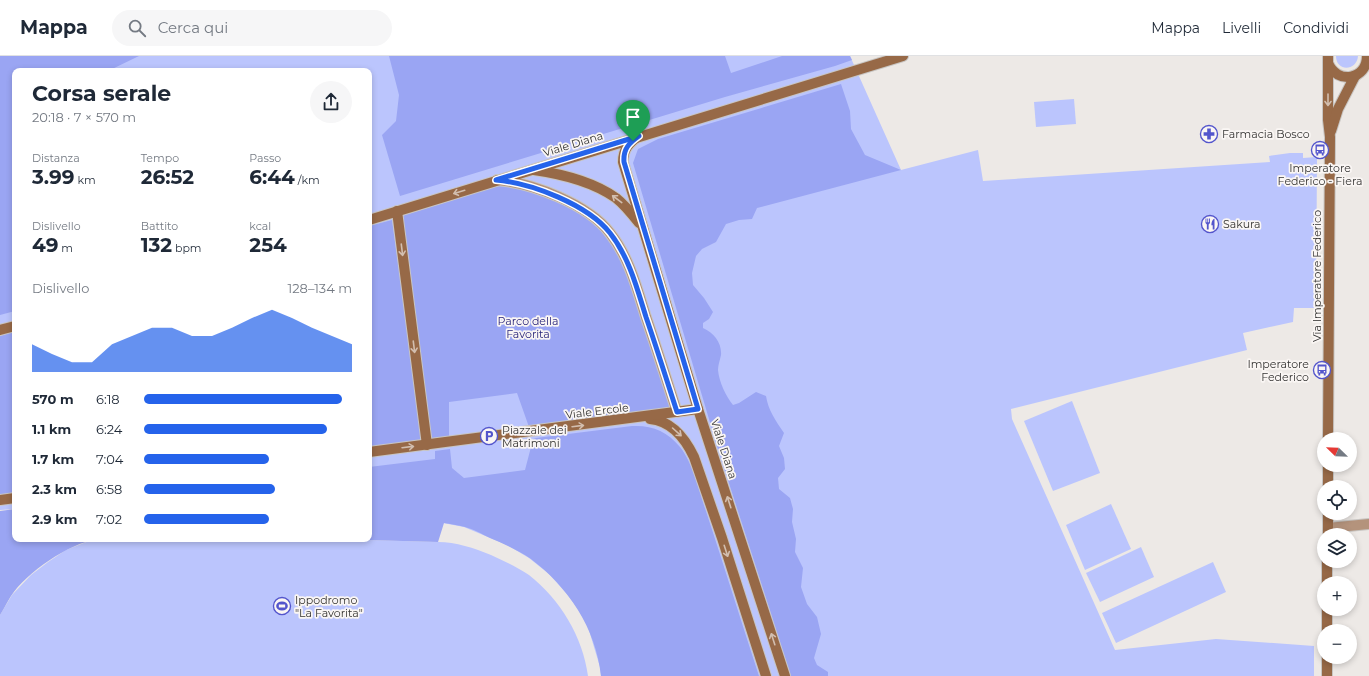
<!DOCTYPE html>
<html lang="it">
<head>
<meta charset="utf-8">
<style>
	body { margin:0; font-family:Montserrat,sans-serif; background:#f6f6f7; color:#1f2937; height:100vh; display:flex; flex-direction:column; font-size:15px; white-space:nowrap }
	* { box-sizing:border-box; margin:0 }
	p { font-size:13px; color:#747a83 }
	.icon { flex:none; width:22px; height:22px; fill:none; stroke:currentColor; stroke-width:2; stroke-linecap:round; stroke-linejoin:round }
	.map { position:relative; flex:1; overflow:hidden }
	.side { position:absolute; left:12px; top:12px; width:360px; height:474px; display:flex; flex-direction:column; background:#fff; border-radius:8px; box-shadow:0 2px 6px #0003 }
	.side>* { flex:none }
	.needle { width:26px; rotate:293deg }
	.buttons { position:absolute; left:1317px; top:376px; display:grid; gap:8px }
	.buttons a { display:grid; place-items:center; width:40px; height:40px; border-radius:50%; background:#fff; box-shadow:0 2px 6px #0003; font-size:20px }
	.pin { position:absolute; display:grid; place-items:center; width:34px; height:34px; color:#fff; margin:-41px -17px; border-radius:50% 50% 50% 0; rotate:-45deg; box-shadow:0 0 4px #0007 }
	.pin .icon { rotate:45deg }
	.round { display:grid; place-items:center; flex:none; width:42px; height:42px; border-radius:21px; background:#f6f6f7 }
	.overview { display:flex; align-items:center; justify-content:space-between; height:68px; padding:0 20px }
	h1 { font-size:22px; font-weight:700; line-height:30px }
	.stats { display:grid; grid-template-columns:repeat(3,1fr); gap:6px; height:68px; padding:4px 20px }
	.stats div { display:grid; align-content:center }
	.stats b { font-size:20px; font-weight:700 }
	.stats small { font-size:11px; font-weight:400 }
	.stats p { font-size:11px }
	.chart { height:112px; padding:8px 20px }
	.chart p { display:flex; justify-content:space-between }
	.chart svg { width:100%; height:72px; margin-top:4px; fill:#2563eb; opacity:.7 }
	ul { padding:0 20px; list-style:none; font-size:13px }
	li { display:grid; grid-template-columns:64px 48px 1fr; align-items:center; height:30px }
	li i { height:10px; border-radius:5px; background:#2563eb }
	header { display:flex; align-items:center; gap:24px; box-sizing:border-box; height:56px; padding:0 20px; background:#fff; border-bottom:1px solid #e0e1e3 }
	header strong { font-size:19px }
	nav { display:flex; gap:22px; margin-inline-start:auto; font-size:14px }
	.search { width:280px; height:36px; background:#f6f6f7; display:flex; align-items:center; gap:10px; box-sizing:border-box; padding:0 14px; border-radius:22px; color:#747a83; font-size:15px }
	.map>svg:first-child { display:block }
</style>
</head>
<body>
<header>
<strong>Mappa</strong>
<div class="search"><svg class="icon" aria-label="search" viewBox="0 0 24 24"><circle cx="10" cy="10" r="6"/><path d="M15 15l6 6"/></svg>Cerca qui</div>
<nav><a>Mappa</a><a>Livelli</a><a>Condividi</a></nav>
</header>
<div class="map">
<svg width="1369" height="620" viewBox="0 0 1369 620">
	<rect width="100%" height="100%" fill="#ede9e6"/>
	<g fill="#bbc5fd">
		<polygon points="0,0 850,0 901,114 978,94 983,125 1270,106 1269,100 1290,97 1303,97 1303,102 1317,101 1316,252 1294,252 1293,266 1243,277 1247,294 1011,353 1012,363 1115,594 1216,583 1314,590 1314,620 601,620 600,611 588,571 578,553 567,538 549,518 529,502 507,489 464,471 443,467 369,411 369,15 15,15 15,453 0,454"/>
		<path d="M1336 0H1358C1357 15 1336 16 1336 0Z"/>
		<polygon points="1074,43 1076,68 1036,71 1034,46"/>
		<polygon points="1072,345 1100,417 1053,435 1024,365"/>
		<polygon points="1111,448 1131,493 1085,514 1066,469"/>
		<path d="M94 483H332L438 486C456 486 474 492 491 499 504 505 517 511 529 519 560 543 583 581 588 620H0V559L12 539 31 519 48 506 66 494Z"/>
		<polygon points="1141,491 1154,521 1100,546 1086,517"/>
		<polygon points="1213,506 1226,536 1116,587 1102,557"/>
	</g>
	<g fill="#9aa5f3">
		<polygon points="0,0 139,0 108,15 15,15 15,255 0,259"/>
		<polygon points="389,0 725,0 731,17 782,0 850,0 852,4 835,10 725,41 400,140 382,79 396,65 399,39"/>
		<path d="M841 28 850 55 851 73 865 99 901 114 757 152 752 163 739 164 726 168 716 186 702 193 696 200 692 217 693 229 704 242 713 256 709 263 703 267V272C714 277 722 287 721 299 720 304 718 309 718 314 719 326 726 340 733 349L739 347 756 336 766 340C768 354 776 365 784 377L779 390 784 402 785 413 778 422 779 433 790 442 793 453 792 466 796 483 795 496 803 512 801 531 807 548 817 561 821 578 814 602 817 609 828 616V620H791L717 390 633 107 638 93 658 83Z"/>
		<path d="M498 130C528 131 576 148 598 170 608 179 615 191 622 202L672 352 529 371 517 337 449 346V382L430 385 402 160Z"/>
		<polygon points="392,164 423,386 369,392 369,170"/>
		<polygon points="15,275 15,437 0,439 0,280"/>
		<path d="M632 370C652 369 667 375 680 391 693 407 699 435 706 455 724 510 741 565 759 620H601C596 572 568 531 531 503 518 494 504 488 490 482 482 478 473 473 465 471 458 469 450 468 444 467L438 486 332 483H369V411L435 403V395L450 393 452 412 464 422 525 414 531 391 530 384 536 382Z"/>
		<path d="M15 453V483H97C68 488 27 516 11 540 7 546 4 553 0 559V455Z"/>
	</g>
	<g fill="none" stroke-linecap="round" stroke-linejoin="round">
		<g stroke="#c8c5c2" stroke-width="12">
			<g id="street">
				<path d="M497 124C533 127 588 148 610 177 629 201 637 232 646 261 657 293 667 325 677 356"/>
				<polyline points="1328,472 1369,468"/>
			</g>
		</g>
		<g stroke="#c8c5c2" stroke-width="12">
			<g id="secondary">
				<polyline points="1328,0 1328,64 1330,81 1328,383"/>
				<path d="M1328 7C1337 29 1367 24 1367 0"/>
				<polyline points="1331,75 1338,53 1355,20"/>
				<path d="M639 80C629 87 623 93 623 106L698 353 785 620"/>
				<path d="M534 114C562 118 592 125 616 142 625 149 632 158 639 167"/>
				<polyline points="397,155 427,389"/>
				<polyline points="369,164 903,0"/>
				<polyline points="0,274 15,270"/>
				<path d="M650 363C671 365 685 382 694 401L722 482 766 620"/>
				<polyline points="369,396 698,353"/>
				<polyline points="1328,431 1328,409"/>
				<polyline points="0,444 15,442"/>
				<polyline points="1328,479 1328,457"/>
				<polyline points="1327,527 1327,505"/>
				<polyline points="1327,575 1327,553"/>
				<polyline points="1327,620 1327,601"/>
			</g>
		</g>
		<use href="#street" stroke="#b4937c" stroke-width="10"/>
		<use href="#secondary" stroke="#976947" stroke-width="10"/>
	</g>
	<defs><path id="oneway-shaft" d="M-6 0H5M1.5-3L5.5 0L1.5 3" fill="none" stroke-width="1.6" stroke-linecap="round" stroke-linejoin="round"/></defs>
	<g stroke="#d2beaf">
		<use href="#oneway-shaft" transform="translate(1328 44) rotate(90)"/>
		<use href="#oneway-shaft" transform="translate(459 136) rotate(163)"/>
		<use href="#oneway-shaft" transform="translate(617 143) rotate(-143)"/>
		<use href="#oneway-shaft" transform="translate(402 194) rotate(83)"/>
		<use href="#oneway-shaft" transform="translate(414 291) rotate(83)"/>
		<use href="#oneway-shaft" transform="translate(578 370) rotate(-7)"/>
		<use href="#oneway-shaft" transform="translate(677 376) rotate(42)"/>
		<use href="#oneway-shaft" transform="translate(408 391) rotate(-7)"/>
		<use href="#oneway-shaft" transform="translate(729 446) rotate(-108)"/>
		<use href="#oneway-shaft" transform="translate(726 495) rotate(72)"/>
		<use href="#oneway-shaft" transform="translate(773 583) rotate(-108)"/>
	</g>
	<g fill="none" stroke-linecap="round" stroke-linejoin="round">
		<g stroke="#fff" stroke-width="8">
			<path id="route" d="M639 80C629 87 623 93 624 106L698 353 677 356C667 325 657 293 646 261 637 232 629 201 610 177 588 149 532 127 496 124Z"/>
		</g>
		<use href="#route" stroke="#2563eb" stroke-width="5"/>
	</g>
	<defs>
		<g id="pharmacy-ring" transform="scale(0.9)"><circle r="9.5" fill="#faf6f4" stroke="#5355cc" stroke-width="1.5"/><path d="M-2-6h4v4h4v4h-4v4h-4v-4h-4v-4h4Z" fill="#5355cc"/></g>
		<g id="bus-ring" transform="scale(0.9)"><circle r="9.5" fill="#faf6f4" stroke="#5355cc" stroke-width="1.5"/><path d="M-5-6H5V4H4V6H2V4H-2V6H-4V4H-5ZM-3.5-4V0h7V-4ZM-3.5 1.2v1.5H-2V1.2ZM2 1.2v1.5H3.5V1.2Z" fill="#5355cc"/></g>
		<g id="restaurant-ring" transform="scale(0.9)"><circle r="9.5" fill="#faf6f4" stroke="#5355cc" stroke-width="1.5"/><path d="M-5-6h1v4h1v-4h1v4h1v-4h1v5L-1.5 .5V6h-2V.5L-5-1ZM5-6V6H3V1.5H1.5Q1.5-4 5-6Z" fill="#5355cc"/></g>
		<g id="parking-ring" transform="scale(0.9)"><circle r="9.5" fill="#faf6f4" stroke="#5355cc" stroke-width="1.5"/><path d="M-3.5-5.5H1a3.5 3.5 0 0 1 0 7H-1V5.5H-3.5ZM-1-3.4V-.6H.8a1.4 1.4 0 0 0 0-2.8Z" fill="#5355cc"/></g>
		<g id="stadium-ring" transform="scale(0.9)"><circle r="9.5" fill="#faf6f4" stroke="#5355cc" stroke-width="1.5"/><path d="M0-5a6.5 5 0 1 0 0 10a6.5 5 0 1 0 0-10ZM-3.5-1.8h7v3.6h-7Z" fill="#5355cc"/></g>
	</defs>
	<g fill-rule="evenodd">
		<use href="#pharmacy-ring" x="1209" y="78"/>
		<use href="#bus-ring" x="1320" y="94"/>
		<use href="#restaurant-ring" x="1210" y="168"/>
		<use href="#bus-ring" x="1322" y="314"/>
		<use href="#parking-ring" x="489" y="380"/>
		<use href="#stadium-ring" x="282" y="550"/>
	</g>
	<g text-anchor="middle" stroke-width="3.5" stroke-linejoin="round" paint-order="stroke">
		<g font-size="11" fill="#353433" stroke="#faf6f4" text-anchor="start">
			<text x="1222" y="82">Farmacia Bosco</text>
			<text x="1320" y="116" text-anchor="middle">Imperatore<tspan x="1320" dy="13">Federico - Fiera</tspan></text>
			<text x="1223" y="172">Sakura</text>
			<text x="1309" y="312" text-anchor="end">Imperatore<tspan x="1309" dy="13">Federico</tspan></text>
			<text x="502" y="378">Piazzale dei<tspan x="502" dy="13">Matrimoni</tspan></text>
			<text x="295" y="548">Ippodromo<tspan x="295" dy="13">"La Favorita"</tspan></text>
		</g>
		<g font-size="11" fill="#353433" stroke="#faf6f4">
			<text transform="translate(573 88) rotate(-17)" y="4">Viale Diana</text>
			<text transform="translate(1317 220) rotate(-90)" y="4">Via Imperatore Federico</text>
			<text transform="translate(597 355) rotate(-7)" y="4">Viale Ercole</text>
			<text transform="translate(724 393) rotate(72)" y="4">Viale Diana</text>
		</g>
		<g font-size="11" fill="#28247b" stroke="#faf6f4">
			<text x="528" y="269">Parco della<tspan x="528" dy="13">Favorita</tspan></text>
		</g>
	</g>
</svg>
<div class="buttons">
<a><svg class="needle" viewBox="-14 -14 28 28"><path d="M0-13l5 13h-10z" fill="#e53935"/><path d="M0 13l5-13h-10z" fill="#747a83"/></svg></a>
<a><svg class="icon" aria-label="locate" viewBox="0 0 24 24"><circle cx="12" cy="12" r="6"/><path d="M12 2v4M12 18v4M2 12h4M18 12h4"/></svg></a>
<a><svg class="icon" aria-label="layers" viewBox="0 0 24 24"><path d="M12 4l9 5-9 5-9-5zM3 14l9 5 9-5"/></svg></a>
<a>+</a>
<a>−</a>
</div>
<div class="pin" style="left:633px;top:85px;background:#1e9e55"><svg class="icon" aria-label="arrive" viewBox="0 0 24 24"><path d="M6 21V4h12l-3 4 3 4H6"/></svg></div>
<section class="side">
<div class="overview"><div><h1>Corsa serale</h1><p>20:18 · 7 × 570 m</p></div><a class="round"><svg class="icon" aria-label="share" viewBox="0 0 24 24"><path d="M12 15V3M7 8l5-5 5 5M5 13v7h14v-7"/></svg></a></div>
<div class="stats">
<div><p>Distanza</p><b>3.99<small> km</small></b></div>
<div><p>Tempo</p><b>26:52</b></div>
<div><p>Passo</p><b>6:44<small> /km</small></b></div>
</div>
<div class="stats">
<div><p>Dislivello</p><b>49<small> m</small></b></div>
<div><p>Battito</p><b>132<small> bpm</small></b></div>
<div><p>kcal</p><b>254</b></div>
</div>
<div class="chart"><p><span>Dislivello</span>128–134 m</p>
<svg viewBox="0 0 160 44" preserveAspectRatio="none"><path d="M0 44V27L10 33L20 38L30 38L40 27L50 22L60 17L70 17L80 22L90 22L100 17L110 11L120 6L130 11L140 17L150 22L160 27V44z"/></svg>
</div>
<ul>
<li><b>570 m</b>6:18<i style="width:95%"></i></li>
<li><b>1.1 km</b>6:24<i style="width:88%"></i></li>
<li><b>1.7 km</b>7:04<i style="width:60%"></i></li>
<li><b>2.3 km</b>6:58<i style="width:63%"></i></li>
<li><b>2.9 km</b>7:02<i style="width:60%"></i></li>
</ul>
</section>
</div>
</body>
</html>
